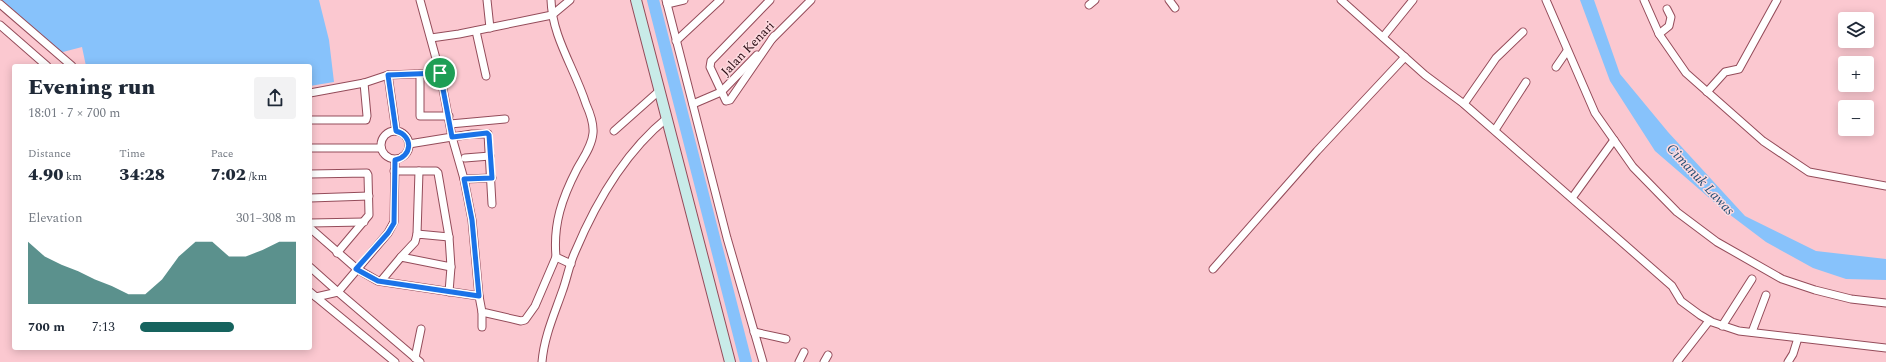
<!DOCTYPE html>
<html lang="en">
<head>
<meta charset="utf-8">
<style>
	body { margin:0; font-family:Spectral,serif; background:#f2f2f3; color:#1f2937; height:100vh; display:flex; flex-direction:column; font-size:15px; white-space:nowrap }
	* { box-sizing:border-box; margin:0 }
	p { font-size:13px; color:#747a83 }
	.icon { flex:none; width:22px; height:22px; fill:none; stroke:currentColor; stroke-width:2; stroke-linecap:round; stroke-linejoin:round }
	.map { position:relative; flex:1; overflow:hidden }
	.details { position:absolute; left:12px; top:64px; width:300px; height:286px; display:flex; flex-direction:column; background:#fff; border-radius:4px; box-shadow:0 2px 10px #0003 }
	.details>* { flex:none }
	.buttons { position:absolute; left:1838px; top:12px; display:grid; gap:8px }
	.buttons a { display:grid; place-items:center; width:36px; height:36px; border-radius:4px; background:#fff; box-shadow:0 2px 10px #0003; font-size:20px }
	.pin { position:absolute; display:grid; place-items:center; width:34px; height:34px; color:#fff; margin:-17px; border:2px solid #fff; border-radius:50%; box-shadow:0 1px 4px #0007 }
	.round { display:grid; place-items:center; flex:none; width:42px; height:42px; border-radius:4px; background:#f2f2f3 }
	.overview { display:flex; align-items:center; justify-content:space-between; height:68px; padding:0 16px }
	h1 { font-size:22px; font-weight:800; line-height:30px }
	.metrics { display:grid; grid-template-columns:repeat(3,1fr); gap:6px; height:68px; padding:4px 16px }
	.metrics div { display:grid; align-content:center }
	.metrics b { font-size:17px; font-weight:800 }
	.metrics small { font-size:11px; font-weight:400 }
	.metrics p { font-size:11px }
	.chart { height:112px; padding:8px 16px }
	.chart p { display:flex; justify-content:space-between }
	.chart svg { width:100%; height:72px; margin-top:4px; fill:#16635e; opacity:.7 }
	ul { padding:0 16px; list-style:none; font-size:13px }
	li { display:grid; grid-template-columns:64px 48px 1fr; align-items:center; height:30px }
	li i { height:10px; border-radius:5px; background:#16635e }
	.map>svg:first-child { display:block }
</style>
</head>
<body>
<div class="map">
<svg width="1886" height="362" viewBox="0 0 1886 362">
	<rect width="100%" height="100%" fill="#fbc8d0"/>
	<g fill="#87c2fb">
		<polygon points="0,0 319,0 329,40 334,82 310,86 310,66 86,66 82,47 59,53"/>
		<polygon points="1580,0 1594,0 1620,74 1668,132 1745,216 1816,251 1886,259 1886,280 1846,279 1813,268 1766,242 1721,208 1655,151 1610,81"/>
	</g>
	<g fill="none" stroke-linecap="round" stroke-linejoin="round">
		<polyline stroke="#87c2fb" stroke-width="12" points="653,0 746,362"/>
		<g stroke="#944c5a" stroke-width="9">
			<g id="street">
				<polyline points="487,0 490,28"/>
				<path d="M551 0C552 37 575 69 586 104 590 113 594 123 593 133 592 146 583 158 577 169 562 198 553 224 556 257L571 264"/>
				<polyline points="666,0 727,238 763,362"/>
				<polyline points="770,0 711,61 710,67 726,101 730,100 774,36"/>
				<polyline points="1169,0 1175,8"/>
				<polyline points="1341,0 1425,75 1464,104 1672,286 1681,301 1700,315 1712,322 1739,331 1886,348"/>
				<polyline points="1546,0 1595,113 1633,167 1677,212 1717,242 1782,279 1815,290 1851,299 1886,303"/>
				<polyline points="1644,0 1659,34 1686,73 1763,141 1809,172 1886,186"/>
				<polyline points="0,4 72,66"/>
				<polyline points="667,4 684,0"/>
				<polyline points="1089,5 1095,0"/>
				<polyline points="0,25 47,66"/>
				<polyline points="476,31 486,76"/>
				<polyline points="1659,34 1669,26 1671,17 1667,9"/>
				<polyline points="1383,37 1413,0"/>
				<polyline points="431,38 459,34 552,15 570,0"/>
				<polyline points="772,39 811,0"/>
				<polyline points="676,41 720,0"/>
				<polyline points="1556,67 1567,51"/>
				<polyline points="420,74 420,116 449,116"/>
				<polyline points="1707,92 1725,72 1739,69 1777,0"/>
				<polyline points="310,93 364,83 388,75"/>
				<polyline points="693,104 721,92 757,55"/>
				<polyline points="1464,104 1496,58 1523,32"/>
				<polyline points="310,120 366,120 367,116 364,83"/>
				<polyline points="450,124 505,119"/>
				<polyline points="1495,130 1526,82"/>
				<circle cx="395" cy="145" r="14"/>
				<polyline points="396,131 388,75 440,73 420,0"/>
				<polyline points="614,131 659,91"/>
				<polyline points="409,144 452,137 440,73"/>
				<polyline points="310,148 381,148"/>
				<polyline points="465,158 490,156"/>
				<polyline points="310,174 367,173 368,175 369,215 337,253"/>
				<polyline points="464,179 492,178"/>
				<polyline points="310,198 369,196"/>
				<polyline points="1572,198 1614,140"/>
				<polyline points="310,223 364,222"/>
				<polyline points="310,228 357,269 378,281 479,296 472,220 464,179 452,137 472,134 488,134 492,204"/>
				<polyline points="417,234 419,171"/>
				<polyline points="401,257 415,242 417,234 449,237"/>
				<polyline points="310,267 338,292 388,233 394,222 395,160"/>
				<polyline points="1213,269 1317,151 1405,57"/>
				<polyline points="381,281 401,257 451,267 449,237 438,173 436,171 394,171"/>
				<polyline points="310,292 316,297 338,292 420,362"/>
				<polyline points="449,292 451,267"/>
				<polyline points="479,296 482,312 521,321 525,320 535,306 556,257"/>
				<polyline points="316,297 395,362"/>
				<polyline points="1722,326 1752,279"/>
				<polyline points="482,327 482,312"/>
				<polyline points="754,332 786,339"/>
				<polyline points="1752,332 1766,295"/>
				<polyline points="415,358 421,329"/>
				<path d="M542 362C544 337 554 315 562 292 567 279 569 265 575 252 596 202 625 152 667 118"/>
				<polyline points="799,362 804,352"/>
				<polyline points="824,362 828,355"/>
				<polyline points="1677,362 1709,321"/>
				<polyline points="1788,362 1793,354 1798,338"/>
			</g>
		</g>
		<g stroke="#944c5a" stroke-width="12">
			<polyline id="secondary" points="636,0 730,362"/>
		</g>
		<use href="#street" stroke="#fff" stroke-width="7"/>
		<use href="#secondary" stroke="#c8ebe8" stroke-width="10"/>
	</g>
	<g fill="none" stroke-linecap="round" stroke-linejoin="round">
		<g stroke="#fff" stroke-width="8">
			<path id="route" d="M440 73 452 137 487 133 489 135 492 178 464 179 472 220 479 296 378 281 356 269 388 233 394 223 395 160C412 157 414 136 396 131L388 75Z"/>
		</g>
		<use href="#route" stroke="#1a73e8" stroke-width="5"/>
	</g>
	<g text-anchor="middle" stroke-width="3" stroke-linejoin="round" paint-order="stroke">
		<g font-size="13" fill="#2c0f16" stroke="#fddadf">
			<text transform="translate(747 48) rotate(-46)" y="5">Jalan Kenari</text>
		</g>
		<g font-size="14" font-style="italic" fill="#244f75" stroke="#fddadf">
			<text transform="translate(1701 179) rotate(47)" y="5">Cimanuk Lawas</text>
		</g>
	</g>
</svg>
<div class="buttons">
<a><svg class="icon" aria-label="layers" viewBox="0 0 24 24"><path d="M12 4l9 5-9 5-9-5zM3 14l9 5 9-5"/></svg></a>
<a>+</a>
<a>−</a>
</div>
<div class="pin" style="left:440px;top:73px;background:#1e9e55"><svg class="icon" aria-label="arrive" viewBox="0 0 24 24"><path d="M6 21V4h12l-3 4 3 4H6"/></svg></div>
<section class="details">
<div class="overview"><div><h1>Evening run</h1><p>18:01 · 7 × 700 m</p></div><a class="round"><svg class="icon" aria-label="share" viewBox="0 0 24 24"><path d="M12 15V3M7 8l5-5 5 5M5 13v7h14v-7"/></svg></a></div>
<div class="metrics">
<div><p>Distance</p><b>4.90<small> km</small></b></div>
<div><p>Time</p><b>34:28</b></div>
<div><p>Pace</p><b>7:02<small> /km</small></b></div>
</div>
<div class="chart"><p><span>Elevation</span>301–308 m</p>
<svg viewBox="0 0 160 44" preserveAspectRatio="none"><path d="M0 44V6L10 15L20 20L30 24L40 29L50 33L60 38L70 38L80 29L90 15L100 6L110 6L120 15L130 15L140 11L150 6L160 6V44z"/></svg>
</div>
<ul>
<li><b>700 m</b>7:13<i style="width:60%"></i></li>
</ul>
</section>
</div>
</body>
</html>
